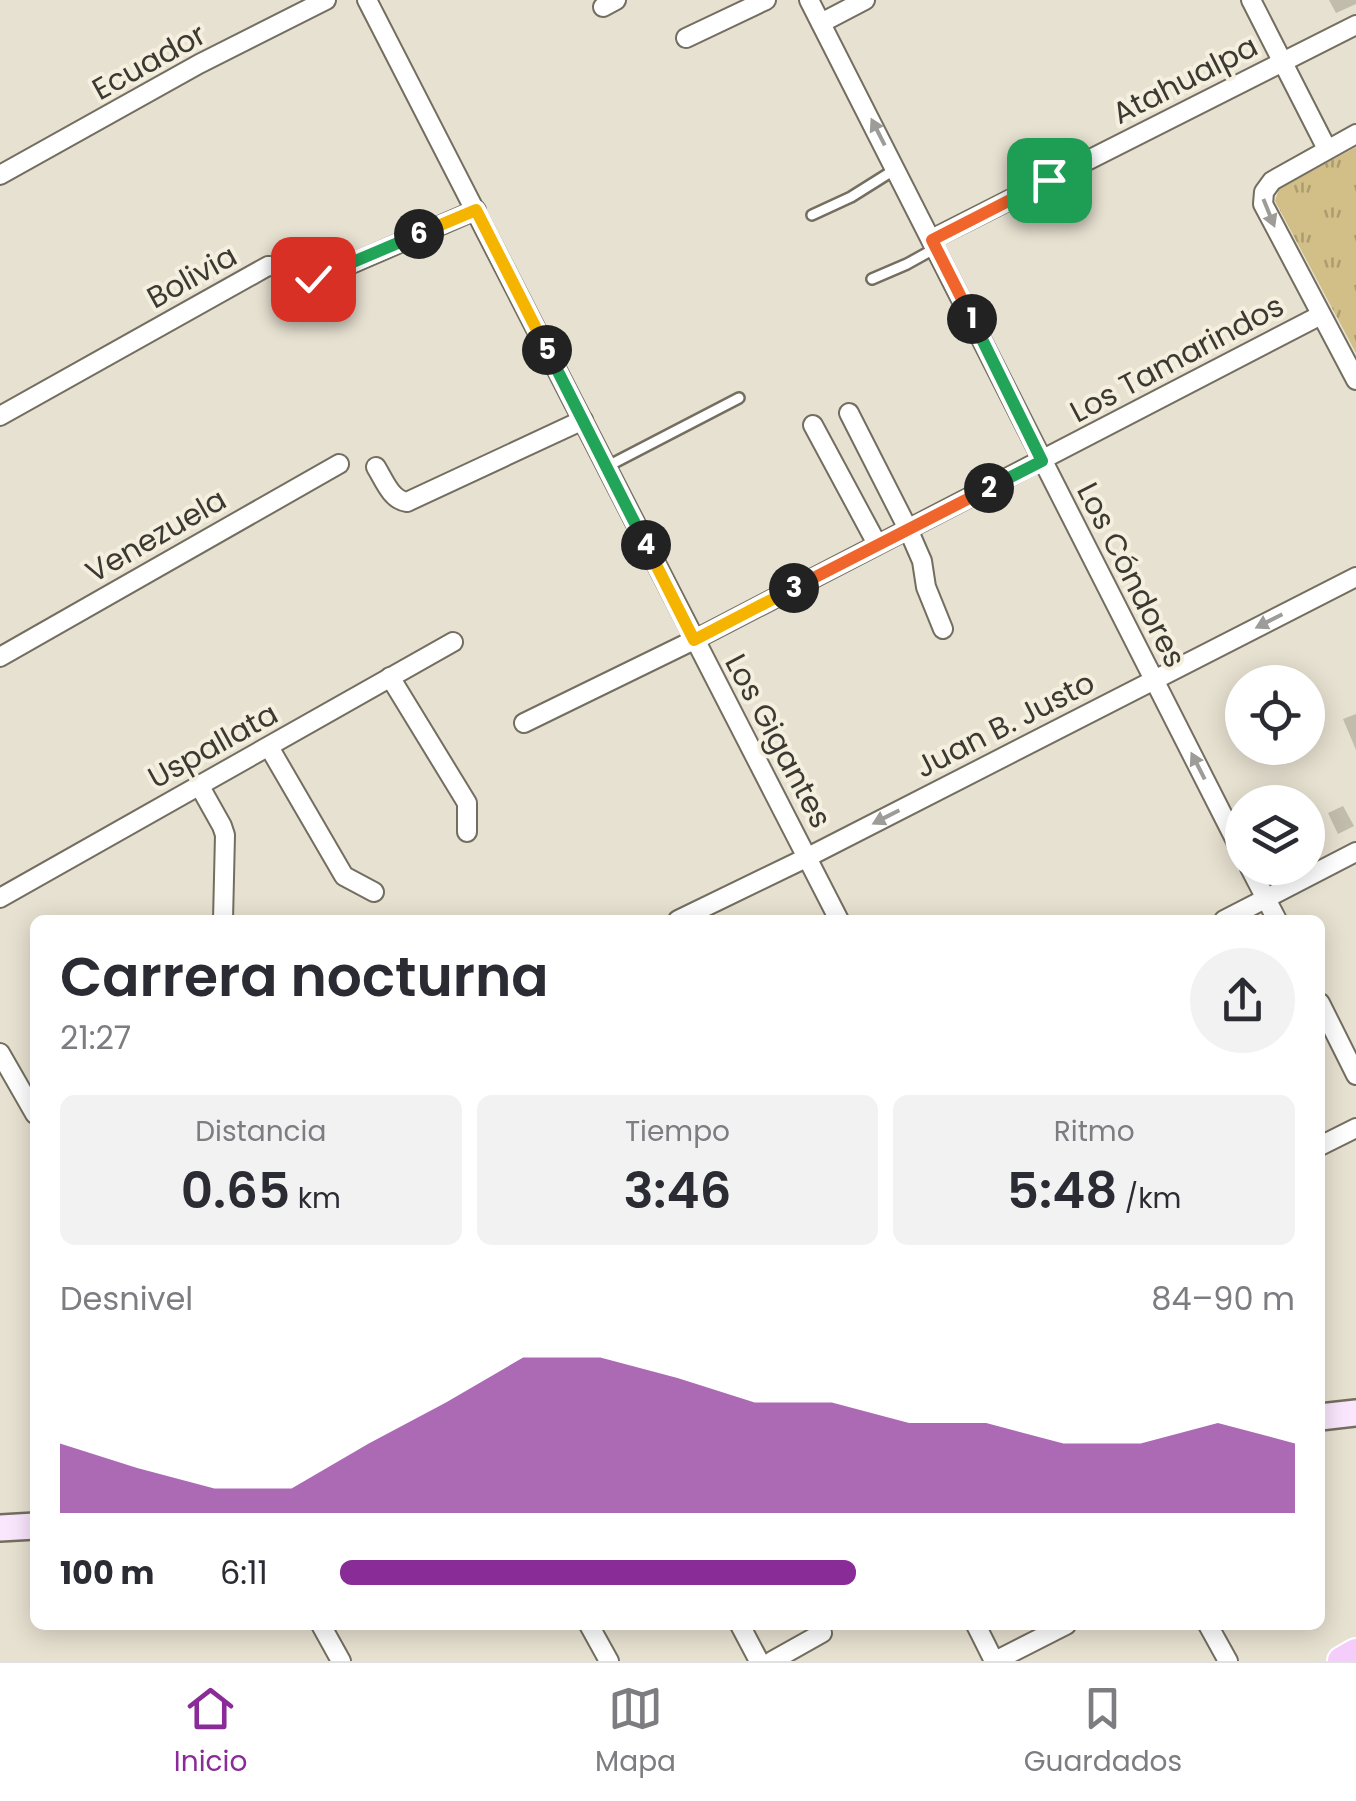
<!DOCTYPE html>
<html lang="es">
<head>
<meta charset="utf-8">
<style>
	body { margin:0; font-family:Poppins,sans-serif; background:#f2f2f3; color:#2b2b33; height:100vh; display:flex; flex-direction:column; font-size:38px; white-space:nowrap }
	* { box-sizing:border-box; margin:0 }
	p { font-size:32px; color:#7c7c81 }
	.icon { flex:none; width:55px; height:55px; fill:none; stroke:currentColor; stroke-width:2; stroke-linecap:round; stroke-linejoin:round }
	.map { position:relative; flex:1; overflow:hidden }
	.sheet { position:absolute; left:30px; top:915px; width:1295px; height:715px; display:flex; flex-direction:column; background:#fff; border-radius:15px; box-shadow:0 5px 25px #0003 }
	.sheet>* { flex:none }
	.tools { position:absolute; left:1225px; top:665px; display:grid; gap:20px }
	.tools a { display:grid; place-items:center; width:100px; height:100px; border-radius:50%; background:#fff; box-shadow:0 5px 25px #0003; font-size:50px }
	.pin { position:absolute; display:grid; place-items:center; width:85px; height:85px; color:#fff; margin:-42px; border-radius:20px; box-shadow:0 5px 15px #0006 }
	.km { position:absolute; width:50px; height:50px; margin:-25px; border-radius:50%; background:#222; color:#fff; font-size:28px; line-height:50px; text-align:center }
	.round { display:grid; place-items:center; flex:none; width:105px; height:105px; border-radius:52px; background:#f2f2f3 }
	.headline { display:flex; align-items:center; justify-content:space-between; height:170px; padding:0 30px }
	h1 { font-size:55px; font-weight:600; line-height:75px }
	.figures { display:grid; grid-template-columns:repeat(3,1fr); gap:15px; height:170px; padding:10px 30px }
	.figures div { display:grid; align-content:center; border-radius:15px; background:#f2f2f3; text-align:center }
	.figures b { font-size:50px; font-weight:600 }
	.figures small { font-size:28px; font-weight:400 }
	.figures p { font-size:28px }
	.chart { height:280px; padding:20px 30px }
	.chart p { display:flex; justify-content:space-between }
	.chart svg { width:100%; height:180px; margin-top:10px; fill:#8a2c97; opacity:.7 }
	ul { padding:0 30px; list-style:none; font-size:32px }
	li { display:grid; grid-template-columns:160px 120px 1fr; align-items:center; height:75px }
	li i { height:25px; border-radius:12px; background:#8a2c97 }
	.tabs { display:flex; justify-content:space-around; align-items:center; height:140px; border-top:2px solid #e1e1e2; background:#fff; font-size:28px; color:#7c7c81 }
	.tabs a { display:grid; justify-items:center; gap:5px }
	.tabs .on { color:#8a2c97 }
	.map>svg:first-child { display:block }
</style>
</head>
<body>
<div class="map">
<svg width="1356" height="1661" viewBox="0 0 1356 1661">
	<defs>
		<pattern id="park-tufts" width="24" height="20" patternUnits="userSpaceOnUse" patternTransform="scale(2.5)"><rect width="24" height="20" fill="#d2bf87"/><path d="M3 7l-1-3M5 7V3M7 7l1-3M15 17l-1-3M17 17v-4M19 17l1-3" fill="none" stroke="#ac9c6f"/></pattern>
	</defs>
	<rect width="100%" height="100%" fill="#e7e1d1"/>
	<polygon fill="url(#park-tufts)" points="1356,147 1356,353 1275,201 1279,189"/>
	<g fill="#c1bcac">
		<polygon points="1329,0 1356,0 1356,4 1336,13"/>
		<polygon points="1356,714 1356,750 1343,719"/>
		<polygon points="1343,806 1354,826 1338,834 1328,813"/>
	</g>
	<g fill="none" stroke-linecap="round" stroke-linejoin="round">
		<g stroke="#736e5f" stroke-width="14">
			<g id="lane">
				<polyline points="812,215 851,197 894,170"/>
				<polyline points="872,279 907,264 934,249"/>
				<polyline points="606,467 739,398"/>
			</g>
		</g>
		<g stroke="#736e5f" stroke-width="22">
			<g id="street">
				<polyline points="367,0 839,920"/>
				<polyline points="809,0 1242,853"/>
				<polyline points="1251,0 1327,149"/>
				<polyline points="603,7 616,0"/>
				<polyline points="821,23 865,0"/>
				<polyline points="686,38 766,0"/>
				<polyline points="1356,134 1272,181 1264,192 1263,204 1356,380"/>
				<polyline points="0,175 199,64 326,0"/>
				<polyline points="932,239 1356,25"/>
				<polyline points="849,413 908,529 922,561 926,587 943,629"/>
				<path d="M0 416 268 266C286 265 300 279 319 278L476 210"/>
				<polyline points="813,425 877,544"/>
				<path d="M376 467C384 480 391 500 407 502L583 420"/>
				<polyline points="0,657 339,464"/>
				<polyline points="390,677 467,803 467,832"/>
				<polyline points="524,723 694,640 1321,315"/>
				<polyline points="269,747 344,876 374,892"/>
				<polyline points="199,785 222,826 225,835 223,920"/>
				<polyline points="1250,868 1277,920"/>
				<polyline points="0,898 453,642"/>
				<polyline points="678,920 808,857 1356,577"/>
				<polyline points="1224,920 1356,852"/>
				<polyline points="1320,1003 1356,1075"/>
				<polyline points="0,1053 35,1114"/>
				<polyline points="1320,1146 1356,1128"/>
				<polyline points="321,1625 341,1661"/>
				<polyline points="589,1625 609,1661"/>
				<polyline points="740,1625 759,1661"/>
				<polyline points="976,1625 994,1661"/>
				<polyline points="1208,1625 1228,1661"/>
				<polyline points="772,1661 822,1633"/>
				<polyline points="995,1661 1066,1625"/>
			</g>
		</g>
		<g stroke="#736e5f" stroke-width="30">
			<g id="secondary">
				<polyline points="1320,1417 1356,1413"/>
				<polyline points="0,1528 35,1526"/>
			</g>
		</g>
		<g stroke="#fff" stroke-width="32">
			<polyline id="primary" points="1342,1661 1356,1653"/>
		</g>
		<use href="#lane" stroke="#fff" stroke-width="9"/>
		<use href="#street" stroke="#fff" stroke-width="18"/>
		<use href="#secondary" stroke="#fae6fd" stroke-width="25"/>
		<use href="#primary" stroke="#f5cdfa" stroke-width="28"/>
	</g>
	<defs><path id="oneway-solid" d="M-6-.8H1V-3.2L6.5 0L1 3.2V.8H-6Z" transform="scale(2.5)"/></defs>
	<g fill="#9d9c98">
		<use href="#oneway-solid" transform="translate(878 132) rotate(-117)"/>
		<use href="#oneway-solid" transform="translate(1269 213) rotate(68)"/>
		<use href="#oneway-solid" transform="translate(1269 621) rotate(153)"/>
		<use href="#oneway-solid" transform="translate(1198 766) rotate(-117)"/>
		<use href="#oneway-solid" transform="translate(886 817) rotate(153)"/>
	</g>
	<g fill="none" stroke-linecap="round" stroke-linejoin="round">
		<g stroke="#fff" stroke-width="20">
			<polyline id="split-1" points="972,319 932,240 1049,180"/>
		</g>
		<g stroke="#fff" stroke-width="20">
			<polyline id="split-2" points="972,319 1042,461 989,488"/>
		</g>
		<g stroke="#fff" stroke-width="20">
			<polyline id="split-3" points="794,588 989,488"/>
		</g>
		<g stroke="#fff" stroke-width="20">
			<polyline id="split-4" points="646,545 694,640 794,588"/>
		</g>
		<g stroke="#fff" stroke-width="20">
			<polyline id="split-5" points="547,350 646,545"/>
		</g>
		<g stroke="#fff" stroke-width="20">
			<polyline id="split-6" points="419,234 476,210 547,350"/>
		</g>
		<g stroke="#fff" stroke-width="20">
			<polyline id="split-7" points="313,279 419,234"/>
		</g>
		<use href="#split-1" stroke="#f0652b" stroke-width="12"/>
		<use href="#split-2" stroke="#22a559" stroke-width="12"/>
		<use href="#split-3" stroke="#f0652b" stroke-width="12"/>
		<use href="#split-4" stroke="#f5b400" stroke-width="12"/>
		<use href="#split-5" stroke="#22a559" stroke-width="12"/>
		<use href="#split-6" stroke="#f5b400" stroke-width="12"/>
		<use href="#split-7" stroke="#22a559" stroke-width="12"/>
	</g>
	<g text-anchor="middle" stroke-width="8" stroke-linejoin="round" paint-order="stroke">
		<g font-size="30" fill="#3b3932" stroke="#f4efde">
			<text transform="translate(149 62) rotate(-29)" y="10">Ecuador</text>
			<text transform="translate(1185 80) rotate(-27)" y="10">Atahualpa</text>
			<text transform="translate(192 277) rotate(-29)" y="10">Bolivia</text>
			<text transform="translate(1177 359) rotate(-28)" y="10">Los Tamarindos</text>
			<text transform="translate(156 536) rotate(-30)" y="10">Venezuela</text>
			<text transform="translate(1131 575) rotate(63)" y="10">Los Cóndores</text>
			<text transform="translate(1005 725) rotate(-27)" y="10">Juan B. Justo</text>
			<text transform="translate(778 741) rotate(62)" y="10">Los Gigantes</text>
			<text transform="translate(213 746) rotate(-29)" y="10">Uspallata</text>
		</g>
	</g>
</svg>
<div class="tools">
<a><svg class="icon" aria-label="locate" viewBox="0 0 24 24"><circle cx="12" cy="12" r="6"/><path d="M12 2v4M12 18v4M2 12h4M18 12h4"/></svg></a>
<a><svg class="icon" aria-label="layers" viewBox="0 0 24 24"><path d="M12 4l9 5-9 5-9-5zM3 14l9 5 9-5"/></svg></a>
</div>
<div class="pin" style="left:1049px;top:180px;background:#1e9e55"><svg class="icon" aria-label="arrive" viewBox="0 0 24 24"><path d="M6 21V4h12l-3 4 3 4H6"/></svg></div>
<div class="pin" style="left:313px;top:279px;background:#d93025"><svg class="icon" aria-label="check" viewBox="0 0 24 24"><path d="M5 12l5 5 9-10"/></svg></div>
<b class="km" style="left:972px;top:319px">1</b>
<b class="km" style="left:989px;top:488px">2</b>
<b class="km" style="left:794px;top:588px">3</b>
<b class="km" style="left:646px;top:545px">4</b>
<b class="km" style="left:547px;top:350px">5</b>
<b class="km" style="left:419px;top:234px">6</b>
<section class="sheet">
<div class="headline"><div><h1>Carrera nocturna</h1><p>21:27</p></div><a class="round"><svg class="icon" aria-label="share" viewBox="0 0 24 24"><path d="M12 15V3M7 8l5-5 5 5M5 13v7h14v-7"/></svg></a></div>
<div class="figures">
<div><p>Distancia</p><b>0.65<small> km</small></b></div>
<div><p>Tiempo</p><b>3:46</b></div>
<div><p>Ritmo</p><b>5:48<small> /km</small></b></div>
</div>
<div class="chart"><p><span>Desnivel</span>84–90 m</p>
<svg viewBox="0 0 160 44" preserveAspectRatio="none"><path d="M0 44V27L10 33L20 38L30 38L40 27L50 17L60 6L70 6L80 11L90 17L100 17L110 22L120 22L130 27L140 27L150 22L160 27V44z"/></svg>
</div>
<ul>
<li><b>100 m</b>6:11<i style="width:54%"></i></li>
</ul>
</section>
</div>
<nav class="tabs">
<a class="on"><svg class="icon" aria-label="home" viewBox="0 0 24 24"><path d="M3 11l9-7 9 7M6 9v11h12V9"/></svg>Inicio</a>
<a><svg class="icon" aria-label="map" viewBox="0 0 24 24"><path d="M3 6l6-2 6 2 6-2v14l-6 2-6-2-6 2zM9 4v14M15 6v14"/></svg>Mapa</a>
<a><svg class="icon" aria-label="saved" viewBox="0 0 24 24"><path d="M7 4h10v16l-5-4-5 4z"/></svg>Guardados</a>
</nav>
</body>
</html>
